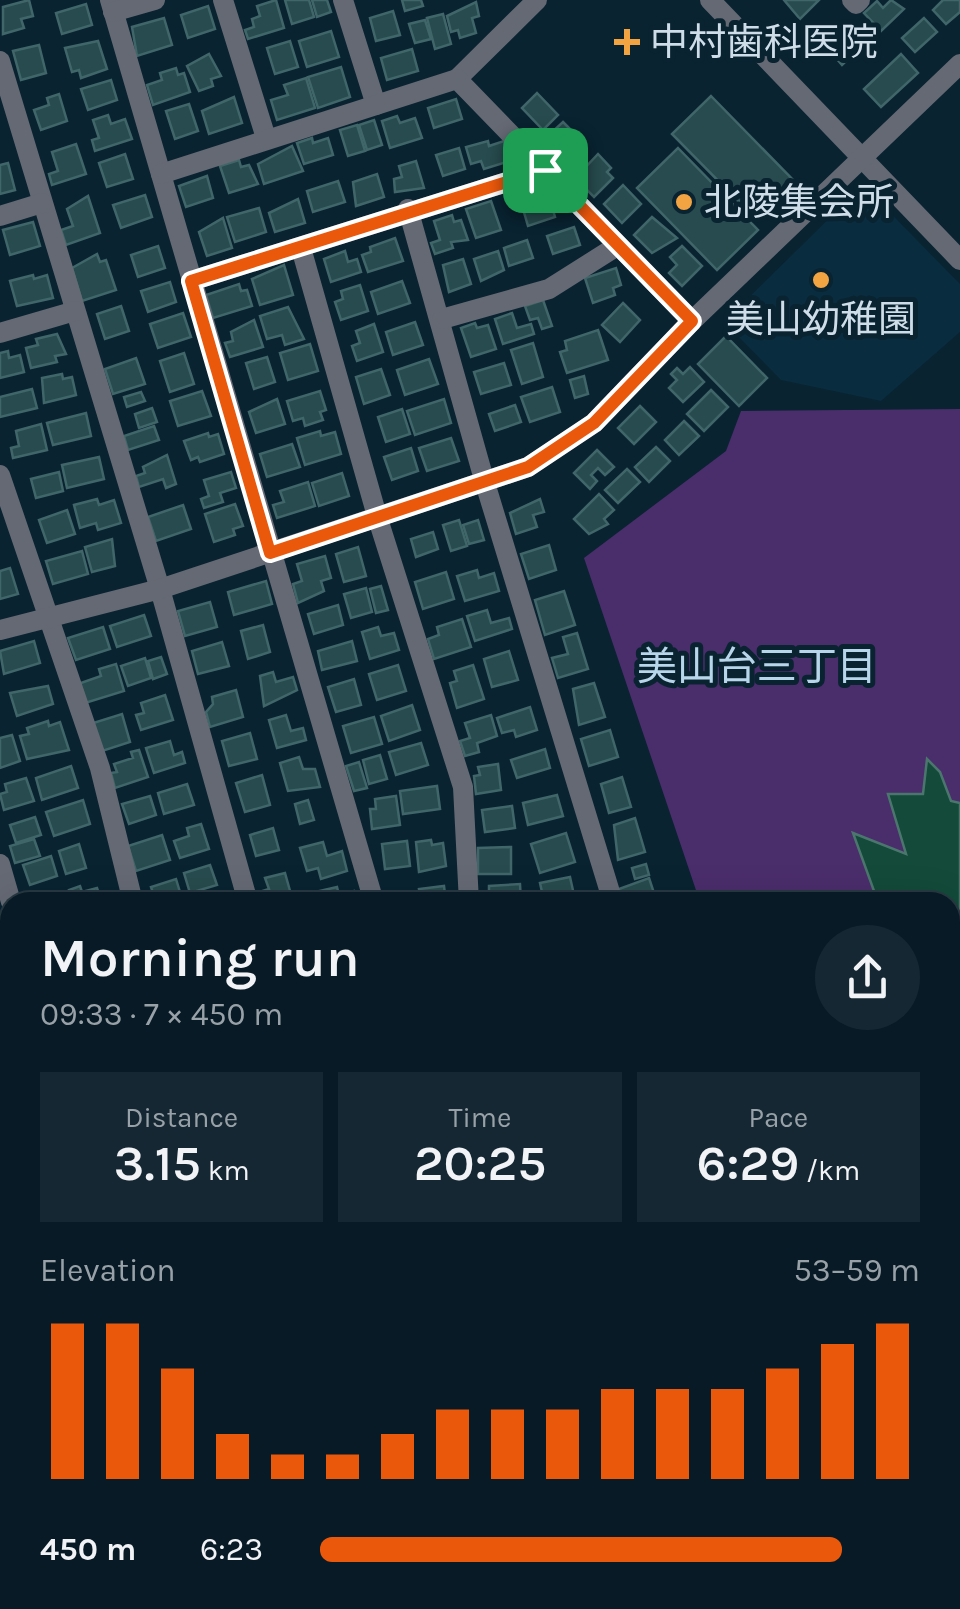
<!DOCTYPE html>
<html lang="en">
<head>
<meta charset="utf-8">
<style>
	body { margin:0; font-family:Karla,"Noto Sans JP",sans-serif; background:#152732; color:#f1f3f6; height:100vh; display:flex; flex-direction:column; font-size:38px; white-space:nowrap }
	* { box-sizing:border-box; margin:0 }
	p { font-size:32px; color:#98a1a7 }
	.icon { flex:none; width:55px; height:55px; fill:none; stroke:currentColor; stroke-width:2; stroke-linecap:round; stroke-linejoin:round }
	.map { position:relative; flex:1; overflow:hidden }
	.side { position:absolute; left:0px; top:892px; width:960px; height:718px; display:flex; flex-direction:column; background:#071a25; border-radius:30px 30px 0 0; box-shadow:0 10px 40px #0002,0 0 0 2px #283842 }
	.side>* { flex:none }
	.pin { position:absolute; display:grid; place-items:center; width:85px; height:85px; color:#fff; margin:-42px; border-radius:20px; box-shadow:0 5px 15px #0006 }
	.round { display:grid; place-items:center; flex:none; width:105px; height:105px; border-radius:52px; background:#152732 }
	.headline { display:flex; align-items:center; justify-content:space-between; height:170px; padding:0 40px }
	h1 { font-size:55px; font-weight:600; line-height:75px }
	.figures { display:grid; grid-template-columns:repeat(3,1fr); gap:15px; height:170px; padding:10px 40px }
	.figures div { display:grid; align-content:center; border-radius:0px; background:#152732; text-align:center }
	.figures b { font-size:50px; font-weight:600 }
	.figures small { font-size:28px; font-weight:400 }
	.figures p { font-size:28px }
	.chart { height:280px; padding:20px 40px }
	.chart p { display:flex; justify-content:space-between }
	.chart svg { width:100%; height:180px; margin-top:10px; stroke:#ea580c; stroke-width:6 }
	ul { padding:0 40px; list-style:none; font-size:32px }
	li { display:grid; grid-template-columns:160px 120px 1fr; align-items:center; height:75px }
	li i { height:25px; border-radius:12px; background:#ea580c }
	.map>svg:first-child { display:block }
</style>
</head>
<body>
<div class="map">
<svg width="960" height="1609" viewBox="0 0 960 1609">
	<rect width="100%" height="100%" fill="#092331"/>
	<polygon fill="#092c3f" points="863,185 960,284 960,332 881,401 781,380 724,322"/>
	<polygon fill="#4a2d6b" points="960,409 960,1436 950,1437 950,902 700,902 584,558 726,451 741,411"/>
	<polygon fill="#134a39" stroke="#4b766d" stroke-width="2.5" points="927,759 940,772 951,801 960,803 960,1053 950,1053 950,902 878,902 853,833 906,854 888,794 923,794"/>
	<g fill="#274b4e" stroke="#416669" stroke-width="2.5">
		<polygon points="29,0 33,16 21,19 24,28 3,34 3,7"/>
		<polygon points="276,0 284,28 248,39 245,30 254,27 252,19 260,16 257,6"/>
		<polygon points="285,0 309,0 314,17 292,24"/>
		<polygon points="312,0 327,0 331,12 317,17"/>
		<polygon points="402,0 421,0 423,6 405,11"/>
		<polygon points="784,0 819,0 800,19"/>
		<polygon points="891,0 904,9 881,31 864,13 877,1 883,8"/>
		<polygon points="943,0 960,0 960,12 946,24 933,10"/>
		<polygon points="476,2 479,16 472,18 476,33 460,38 458,30 451,32 447,16"/>
		<polygon points="86,4 92,25 62,34 56,13"/>
		<polygon points="208,6 215,29 188,38 181,15"/>
		<polygon points="393,11 400,35 376,41 370,18"/>
		<polygon points="443,14 451,44 435,49 427,18"/>
		<polygon points="164,18 172,45 137,56 132,27"/>
		<polygon points="924,18 937,32 915,52 902,38"/>
		<polygon points="425,20 431,39 415,43 409,24"/>
		<polygon points="843,26 862,46 842,65 824,44"/>
		<polygon points="331,31 339,57 307,67 299,41"/>
		<polygon points="98,41 107,69 81,78 79,70 72,72 65,48"/>
		<polygon points="290,41 298,67 275,74 267,48"/>
		<polygon points="39,45 46,73 21,80 13,51"/>
		<polygon points="412,49 418,71 387,80 381,58"/>
		<polygon points="209,54 221,76 211,79 213,86 199,91 187,66"/>
		<polygon points="901,54 918,73 881,107 864,89"/>
		<polygon points="341,67 350,97 318,108 308,77"/>
		<polygon points="176,68 178,75 184,73 190,92 153,105 147,85 162,80 160,73"/>
		<polygon points="306,78 315,108 277,120 271,100 288,95 284,85"/>
		<polygon points="111,80 117,100 88,110 81,89"/>
		<polygon points="537,93 558,115 543,130 522,108"/>
		<polygon points="59,94 67,121 41,130 34,110 49,105 47,98"/>
		<polygon points="711,96 799,186 777,207 756,185 739,202 672,134"/>
		<polygon points="234,97 242,123 209,134 202,111"/>
		<polygon points="456,99 462,119 434,128 428,108"/>
		<polygon points="189,104 198,131 175,139 166,111"/>
		<polygon points="108,115 111,124 125,119 132,139 95,151 92,140 99,138 93,120"/>
		<polygon points="397,116 400,123 415,118 422,138 390,148 382,121"/>
		<polygon points="374,120 382,145 367,150 359,125"/>
		<polygon points="563,122 579,138 572,145 578,151 565,163 550,148 557,141 550,134"/>
		<polygon points="357,125 365,151 348,156 340,130"/>
		<polygon points="312,138 313,143 328,138 333,155 304,164 297,143"/>
		<polygon points="488,141 489,146 504,141 510,161 484,169 481,161 471,164 466,147"/>
		<polygon points="76,144 86,174 52,185 49,174 58,171 52,152"/>
		<polygon points="292,146 303,171 264,184 258,164"/>
		<polygon points="459,148 465,169 443,176 436,155"/>
		<polygon points="678,148 758,230 717,270 637,188"/>
		<polygon points="125,154 133,179 107,187 99,163"/>
		<polygon points="598,154 611,168 607,172 613,178 594,197 579,182 586,175 582,171"/>
		<polygon points="239,160 241,167 249,165 258,184 229,193 220,166"/>
		<polygon points="416,161 424,188 395,192 394,179 402,177 399,166"/>
		<polygon points="8,163 15,190 0,194 0,165"/>
		<polygon points="377,174 384,197 356,206 353,182"/>
		<polygon points="207,176 213,198 186,207 179,186"/>
		<polygon points="338,181 345,202 313,212 307,191"/>
		<polygon points="623,185 641,204 622,223 604,204"/>
		<polygon points="548,193 555,217 528,226 521,202"/>
		<polygon points="145,195 152,217 121,228 113,205"/>
		<polygon points="88,196 100,233 66,245 61,230 73,226 67,209"/>
		<polygon points="298,199 305,223 275,232 269,213"/>
		<polygon points="491,201 501,230 476,238 466,209"/>
		<polygon points="259,208 266,232 235,242 227,217"/>
		<polygon points="452,215 454,222 461,220 468,240 451,242 453,248 435,254 431,243 440,240 434,221"/>
		<polygon points="652,217 677,238 652,253 634,235"/>
		<polygon points="223,218 232,248 207,256 199,232"/>
		<polygon points="33,222 40,246 10,255 3,230"/>
		<polygon points="574,227 580,245 553,254 547,236"/>
		<polygon points="395,238 403,261 368,272 362,255 371,252 370,247"/>
		<polygon points="527,240 533,258 509,266 504,248"/>
		<polygon points="158,246 165,268 138,277 131,255"/>
		<polygon points="682,246 702,266 682,286 669,273 677,265 670,257"/>
		<polygon points="345,251 348,262 357,259 361,272 331,282 324,259"/>
		<polygon points="498,251 504,270 481,281 474,259"/>
		<polygon points="97,254 100,262 106,260 116,290 82,301 72,268"/>
		<polygon points="463,259 471,284 449,292 443,265"/>
		<polygon points="284,265 293,295 260,305 252,279"/>
		<polygon points="616,268 621,285 613,288 615,295 593,303 585,278"/>
		<polygon points="33,275 34,279 47,275 53,298 17,306 10,281"/>
		<polygon points="402,281 410,303 378,314 371,292"/>
		<polygon points="170,282 176,302 148,312 141,291"/>
		<polygon points="239,284 241,291 247,290 252,306 213,318 206,295"/>
		<polygon points="360,285 368,311 341,320 335,302 343,299 341,291"/>
		<polygon points="543,300 552,326 542,329 538,318 530,320 525,306"/>
		<polygon points="623,303 640,320 620,342 602,325"/>
		<polygon points="121,306 129,331 105,339 97,314"/>
		<polygon points="288,307 304,339 285,345 282,335 267,339 260,316"/>
		<polygon points="183,313 191,337 158,348 150,324"/>
		<polygon points="512,313 517,328 531,324 534,334 503,344 495,319"/>
		<polygon points="254,320 263,347 230,357 225,343 233,341 231,332"/>
		<polygon points="415,322 423,345 393,355 386,332"/>
		<polygon points="475,323 477,328 488,325 496,349 471,357 461,328"/>
		<polygon points="374,324 383,352 357,361 352,346 360,343 356,331"/>
		<polygon points="598,330 608,360 567,373 560,352 567,350 565,341"/>
		<polygon points="57,334 66,354 55,356 57,362 31,368 26,348 38,345 36,339"/>
		<polygon points="726,336 767,378 739,406 698,364"/>
		<polygon points="533,343 543,377 522,384 511,350"/>
		<polygon points="310,344 318,371 288,380 280,353"/>
		<polygon points="8,351 9,358 20,355 24,372 0,378 0,353"/>
		<polygon points="184,353 194,384 170,392 160,361"/>
		<polygon points="267,357 275,382 254,389 246,363"/>
		<polygon points="136,358 145,384 113,394 105,369"/>
		<polygon points="429,359 438,384 405,395 397,370"/>
		<polygon points="504,363 511,385 481,394 474,372"/>
		<polygon points="690,367 704,382 683,402 669,388 677,380 671,374 677,368 683,374"/>
		<polygon points="381,369 390,395 364,404 356,377"/>
		<polygon points="62,374 63,379 72,377 76,395 44,403 42,378"/>
		<polygon points="584,376 588,394 575,398 570,380"/>
		<polygon points="552,387 560,412 530,422 521,397"/>
		<polygon points="32,389 37,408 0,417 0,397"/>
		<polygon points="711,390 728,407 704,431 687,414"/>
		<polygon points="202,391 211,416 178,426 170,401"/>
		<polygon points="320,391 326,410 320,412 323,420 305,426 303,418 293,421 287,401"/>
		<polygon points="141,392 145,401 127,407 124,397"/>
		<polygon points="277,399 285,424 256,433 249,412"/>
		<polygon points="444,399 451,423 415,435 407,411"/>
		<polygon points="515,405 521,422 495,431 489,414"/>
		<polygon points="640,406 656,422 634,444 618,428"/>
		<polygon points="152,408 157,422 139,428 135,414"/>
		<polygon points="402,409 410,434 386,442 378,417"/>
		<polygon points="86,413 91,436 53,445 47,423"/>
		<polygon points="684,421 699,436 679,455 665,440"/>
		<polygon points="41,424 47,450 13,458 11,448 19,446 16,431"/>
		<polygon points="154,426 159,440 128,450 124,436"/>
		<polygon points="320,431 321,436 335,432 341,454 305,465 297,438"/>
		<polygon points="208,433 209,437 218,434 224,454 200,462 198,457 191,460 184,441"/>
		<polygon points="451,438 459,461 427,471 419,448"/>
		<polygon points="292,444 300,467 267,477 260,454"/>
		<polygon points="656,447 670,461 649,482 635,467"/>
		<polygon points="411,448 418,471 392,480 384,457"/>
		<polygon points="597,450 614,467 605,475 598,468 591,475 597,481 590,489 574,473"/>
		<polygon points="167,455 176,484 166,488 163,479 139,487 136,476 145,473 143,467"/>
		<polygon points="99,457 104,479 67,488 62,465"/>
		<polygon points="627,469 640,482 618,503 605,490"/>
		<polygon points="59,472 63,491 36,498 31,479"/>
		<polygon points="231,472 236,488 220,493 223,502 204,508 201,499 209,496 204,480"/>
		<polygon points="342,473 349,496 319,506 312,483"/>
		<polygon points="308,482 315,506 277,518 273,505 284,502 280,491"/>
		<polygon points="599,494 614,510 604,519 608,524 589,534 574,519"/>
		<polygon points="97,499 99,505 114,500 121,523 98,530 96,523 80,528 74,505"/>
		<polygon points="540,499 544,512 533,515 537,527 516,534 510,513"/>
		<polygon points="235,504 243,526 233,529 235,535 214,542 205,514"/>
		<polygon points="183,505 191,529 156,541 148,517"/>
		<polygon points="67,510 75,534 47,543 39,520"/>
		<polygon points="459,520 467,546 451,551 443,525"/>
		<polygon points="478,520 484,540 469,544 463,525"/>
		<polygon points="433,532 438,549 416,557 411,539"/>
		<polygon points="112,539 115,566 92,572 85,547"/>
		<polygon points="549,545 556,570 529,579 521,554"/>
		<polygon points="358,547 366,576 344,582 336,554"/>
		<polygon points="82,551 88,574 53,584 46,561"/>
		<polygon points="325,556 331,578 321,581 324,591 298,603 293,584 302,581 297,564"/>
		<polygon points="10,568 18,594 0,599 0,571"/>
		<polygon points="477,570 479,578 494,573 499,591 465,601 457,576"/>
		<polygon points="446,572 454,599 423,609 415,582"/>
		<polygon points="266,581 272,604 234,615 228,592"/>
		<polygon points="381,586 388,610 376,613 370,589"/>
		<polygon points="366,588 372,612 351,618 344,594"/>
		<polygon points="564,591 575,625 545,635 535,600"/>
		<polygon points="210,602 217,627 185,636 178,611"/>
		<polygon points="338,605 343,625 314,634 308,614"/>
		<polygon points="487,610 491,623 509,618 512,629 475,641 467,616"/>
		<polygon points="144,615 151,636 117,647 110,626"/>
		<polygon points="462,619 471,647 434,659 428,639 439,635 437,627"/>
		<polygon points="263,625 270,652 248,659 241,631"/>
		<polygon points="103,627 110,649 76,660 68,638"/>
		<polygon points="378,627 381,636 394,633 399,650 370,659 362,632"/>
		<polygon points="577,633 588,669 558,678 552,658 568,654 563,637"/>
		<polygon points="34,641 40,663 4,674 0,651"/>
		<polygon points="352,641 357,661 322,670 318,651"/>
		<polygon points="222,642 229,666 198,674 192,651"/>
		<polygon points="509,651 518,680 492,687 484,659"/>
		<polygon points="161,657 167,674 153,679 148,661"/>
		<polygon points="145,658 151,678 128,686 121,666"/>
		<polygon points="116,664 124,691 85,703 78,684 101,676 99,669"/>
		<polygon points="398,665 406,691 377,700 369,674"/>
		<polygon points="473,665 484,699 457,708 450,683 457,681 454,671"/>
		<polygon points="273,672 276,682 293,677 297,690 264,706 260,676"/>
		<polygon points="354,679 361,705 336,712 328,687"/>
		<polygon points="594,683 605,717 579,725 573,689"/>
		<polygon points="48,686 53,704 17,716 10,693"/>
		<polygon points="236,690 243,717 210,727 206,712 213,704 212,697"/>
		<polygon points="165,695 173,720 141,730 136,715 144,713 141,703"/>
		<polygon points="412,705 420,730 389,741 381,716"/>
		<polygon points="530,707 537,730 516,737 514,730 502,733 497,718"/>
		<polygon points="122,714 130,742 99,752 90,724"/>
		<polygon points="286,715 291,731 303,728 306,740 277,748 269,720"/>
		<polygon points="491,715 497,736 477,743 479,752 465,756 460,741 470,738 465,723"/>
		<polygon points="374,717 382,744 351,753 343,726"/>
		<polygon points="48,721 49,726 60,722 69,750 27,759 20,736 29,734 27,728"/>
		<polygon points="610,730 618,757 589,766 581,739"/>
		<polygon points="250,733 257,759 229,766 222,741"/>
		<polygon points="12,735 20,761 0,768 0,738"/>
		<polygon points="170,741 174,755 182,752 185,763 154,773 146,748"/>
		<polygon points="421,743 428,765 396,775 389,752"/>
		<polygon points="545,749 550,768 517,778 511,760"/>
		<polygon points="139,750 148,777 115,788 111,773 117,772 114,764 133,758 131,752"/>
		<polygon points="380,755 387,779 369,784 363,760"/>
		<polygon points="299,757 303,769 315,769 320,787 288,791 280,763"/>
		<polygon points="359,762 367,788 354,791 346,766"/>
		<polygon points="498,764 501,790 476,794 474,776 480,775 478,767"/>
		<polygon points="71,766 78,788 42,800 36,778"/>
		<polygon points="262,775 270,805 245,812 236,783"/>
		<polygon points="622,777 631,807 609,813 601,784"/>
		<polygon points="26,778 34,801 4,810 0,794 7,792 5,784"/>
		<polygon points="187,784 194,805 164,814 158,793"/>
		<polygon points="437,786 440,809 403,814 400,791"/>
		<polygon points="557,795 563,816 528,825 523,803"/>
		<polygon points="150,796 156,815 129,824 122,804"/>
		<polygon points="396,796 400,825 372,829 370,809 376,809 375,799"/>
		<polygon points="83,800 90,824 54,836 46,812"/>
		<polygon points="308,800 314,820 300,824 295,804"/>
		<polygon points="512,806 515,828 485,832 482,810"/>
		<polygon points="35,817 41,835 16,843 10,825"/>
		<polygon points="635,818 645,852 618,860 614,825"/>
		<polygon points="201,824 209,849 180,858 174,841 189,836 187,828"/>
		<polygon points="273,828 279,850 256,856 250,835"/>
		<polygon points="566,833 575,862 540,873 531,844"/>
		<polygon points="162,835 170,860 136,871 128,846"/>
		<polygon points="34,839 40,856 15,863 10,846"/>
		<polygon points="431,840 432,845 443,843 446,866 419,872 416,842"/>
		<polygon points="407,841 410,866 385,869 382,844"/>
		<polygon points="323,842 327,856 342,851 347,871 321,879 318,868 307,871 300,848"/>
		<polygon points="79,844 86,868 66,874 59,851"/>
		<polygon points="511,847 511,874 478,874 478,848"/>
		<polygon points="51,856 57,876 30,885 23,865"/>
		<polygon points="646,864 649,875 635,879 632,868"/>
		<polygon points="210,865 217,885 190,893 184,873"/>
		<polygon points="285,873 292,898 262,902 259,892 269,889 265,878"/>
		<polygon points="570,877 574,895 544,901 540,883"/>
		<polygon points="649,878 655,896 624,902 619,889"/>
		<polygon points="176,879 183,902 156,902 151,887"/>
		<polygon points="520,884 521,902 489,902 489,886"/>
		<polygon points="80,886 82,892 97,888 102,902 72,902 69,890"/>
		<polygon points="444,886 446,902 421,902 419,889"/>
		<polygon points="337,887 339,895 354,891 357,902 324,902 320,891"/>
		<polygon points="55,892 65,902 41,902 40,897"/>
		<polygon points="4,922 10,955 0,958 0,923"/>
		<polygon points="10,998 10,1032 0,1033 0,1006 7,1005"/>
		<polygon points="10,1059 10,1078 0,1079 0,1060"/>
		<polygon points="10,1128 10,1147 0,1148 0,1129"/>
		<polygon points="0,1269 9,1269 10,1293 0,1294"/>
		<polygon points="10,1313 10,1339 0,1345 0,1314"/>
		<polygon points="10,1365 10,1390 0,1390 0,1366"/>
		<polygon points="10,1413 10,1432 0,1433 0,1414"/>
		<polygon points="0,1510 10,1510 10,1528 0,1527"/>
		<polygon points="0,1548 10,1549 10,1573 0,1572"/>
		<polygon points="959,1583 960,1609 933,1609 932,1600 950,1600 950,1584"/>
		<polygon points="0,1599 25,1601 25,1609 0,1609"/>
		<polygon points="36,1600 72,1600 71,1609 35,1609"/>
		<polygon points="652,1600 678,1600 678,1608 652,1606"/>
		<polygon points="706,1600 737,1600 738,1609 707,1609"/>
		<polygon points="811,1600 812,1609 784,1609 783,1601"/>
		<polygon points="821,1600 847,1600 854,1609 822,1609"/>
		<polygon points="897,1600 926,1600 927,1609 898,1609"/>
	</g>
	<g fill="none" stroke-linecap="round" stroke-linejoin="round">
		<g stroke="#656974" stroke-width="20">
			<polyline points="110,0 374,902"/>
			<polyline points="223,0 266,138"/>
			<polyline points="343,0 376,105"/>
			<polyline points="852,0 856,4 860,0"/>
			<polyline points="113,12 155,0"/>
			<polyline points="0,61 160,589 248,902"/>
			<polyline points="457,79 537,0"/>
			<polyline points="161,174 457,79 692,321"/>
			<polyline points="408,209 485,483 613,902"/>
			<polyline points="0,216 42,203"/>
			<polyline points="301,248 377,516 463,787 469,902"/>
			<polyline points="191,281 545,170"/>
			<polyline points="442,319 549,289 617,246"/>
			<polyline points="0,333 75,311"/>
			<polyline points="0,475 100,768 133,902"/>
			<polyline points="0,864 11,902"/>
			<polyline points="0,981 10,981"/>
			<polyline points="0,1109 10,1108"/>
			<polyline points="950,1453 960,1452"/>
			<polyline points="0,1466 10,1466"/>
			<polyline points="94,1600 94,1609"/>
			<polyline points="535,1600 535,1609"/>
			<polyline points="766,1600 767,1609"/>
			<polyline points="883,1600 884,1609"/>
			<polyline points="194,1609 194,1600"/>
			<polyline points="301,1609 301,1600"/>
			<polyline points="420,1609 420,1600"/>
			<polyline points="641,1609 641,1600"/>
		</g>
		<g stroke="#656974" stroke-width="20">
			<polyline points="710,0 960,260"/>
			<polyline points="0,630 160,589 528,467 594,423 692,321 960,64"/>
		</g>
	</g>
	<g fill="none" stroke-linecap="round" stroke-linejoin="round">
		<g stroke="#fff" stroke-width="20">
			<polygon id="route" points="545,170 692,321 594,423 528,467 270,553 191,281"/>
		</g>
		<use href="#route" stroke="#ea580c" stroke-width="12"/>
	</g>
	<g fill="#f3a442" stroke="#092331" stroke-width="4">
		<path d="M622 27h10v10h10v10h-10v10h-10v-10h-10v-10h10z"/>
		<circle cx="684" cy="202" r="10"/>
		<circle cx="821" cy="280" r="10"/>
	</g>
	<g text-anchor="middle" stroke-width="10" stroke-linejoin="round" paint-order="stroke">
		<g font-size="38" fill="#cedde7" stroke="#092331" text-anchor="start">
			<text x="650" y="55">中村歯科医院</text>
			<text x="704" y="215">北陵集会所</text>
			<text x="821" y="332" text-anchor="middle">美山幼稚園</text>
		</g>
		<g font-size="40" fill="#b8d6ea" stroke="#092331">
			<text x="757" y="680">美山台三丁目</text>
		</g>
	</g>
</svg>
<div class="pin" style="left:545px;top:170px;background:#1e9e55"><svg class="icon" aria-label="arrive" viewBox="0 0 24 24"><path d="M6 21V4h12l-3 4 3 4H6"/></svg></div>
<section class="side">
<div class="headline"><div><h1>Morning run</h1><p>09:33 · 7 × 450 m</p></div><a class="round"><svg class="icon" aria-label="share" viewBox="0 0 24 24"><path d="M12 15V3M7 8l5-5 5 5M5 13v7h14v-7"/></svg></a></div>
<div class="figures">
<div><p>Distance</p><b>3.15<small> km</small></b></div>
<div><p>Time</p><b>20:25</b></div>
<div><p>Pace</p><b>6:29<small> /km</small></b></div>
</div>
<div class="chart"><p><span>Elevation</span>53–59 m</p>
<svg viewBox="0 0 160 44" preserveAspectRatio="none"><path d="M5 44V6M15 44V6M25 44V17M35 44V33M45 44V38M55 44V38M65 44V33M75 44V27M85 44V27M95 44V27M105 44V22M115 44V22M125 44V22M135 44V17M145 44V11M155 44V6"/></svg>
</div>
<ul>
<li><b>450 m</b>6:23<i style="width:87%"></i></li>
</ul>
</section>
</div>
</body>
</html>
